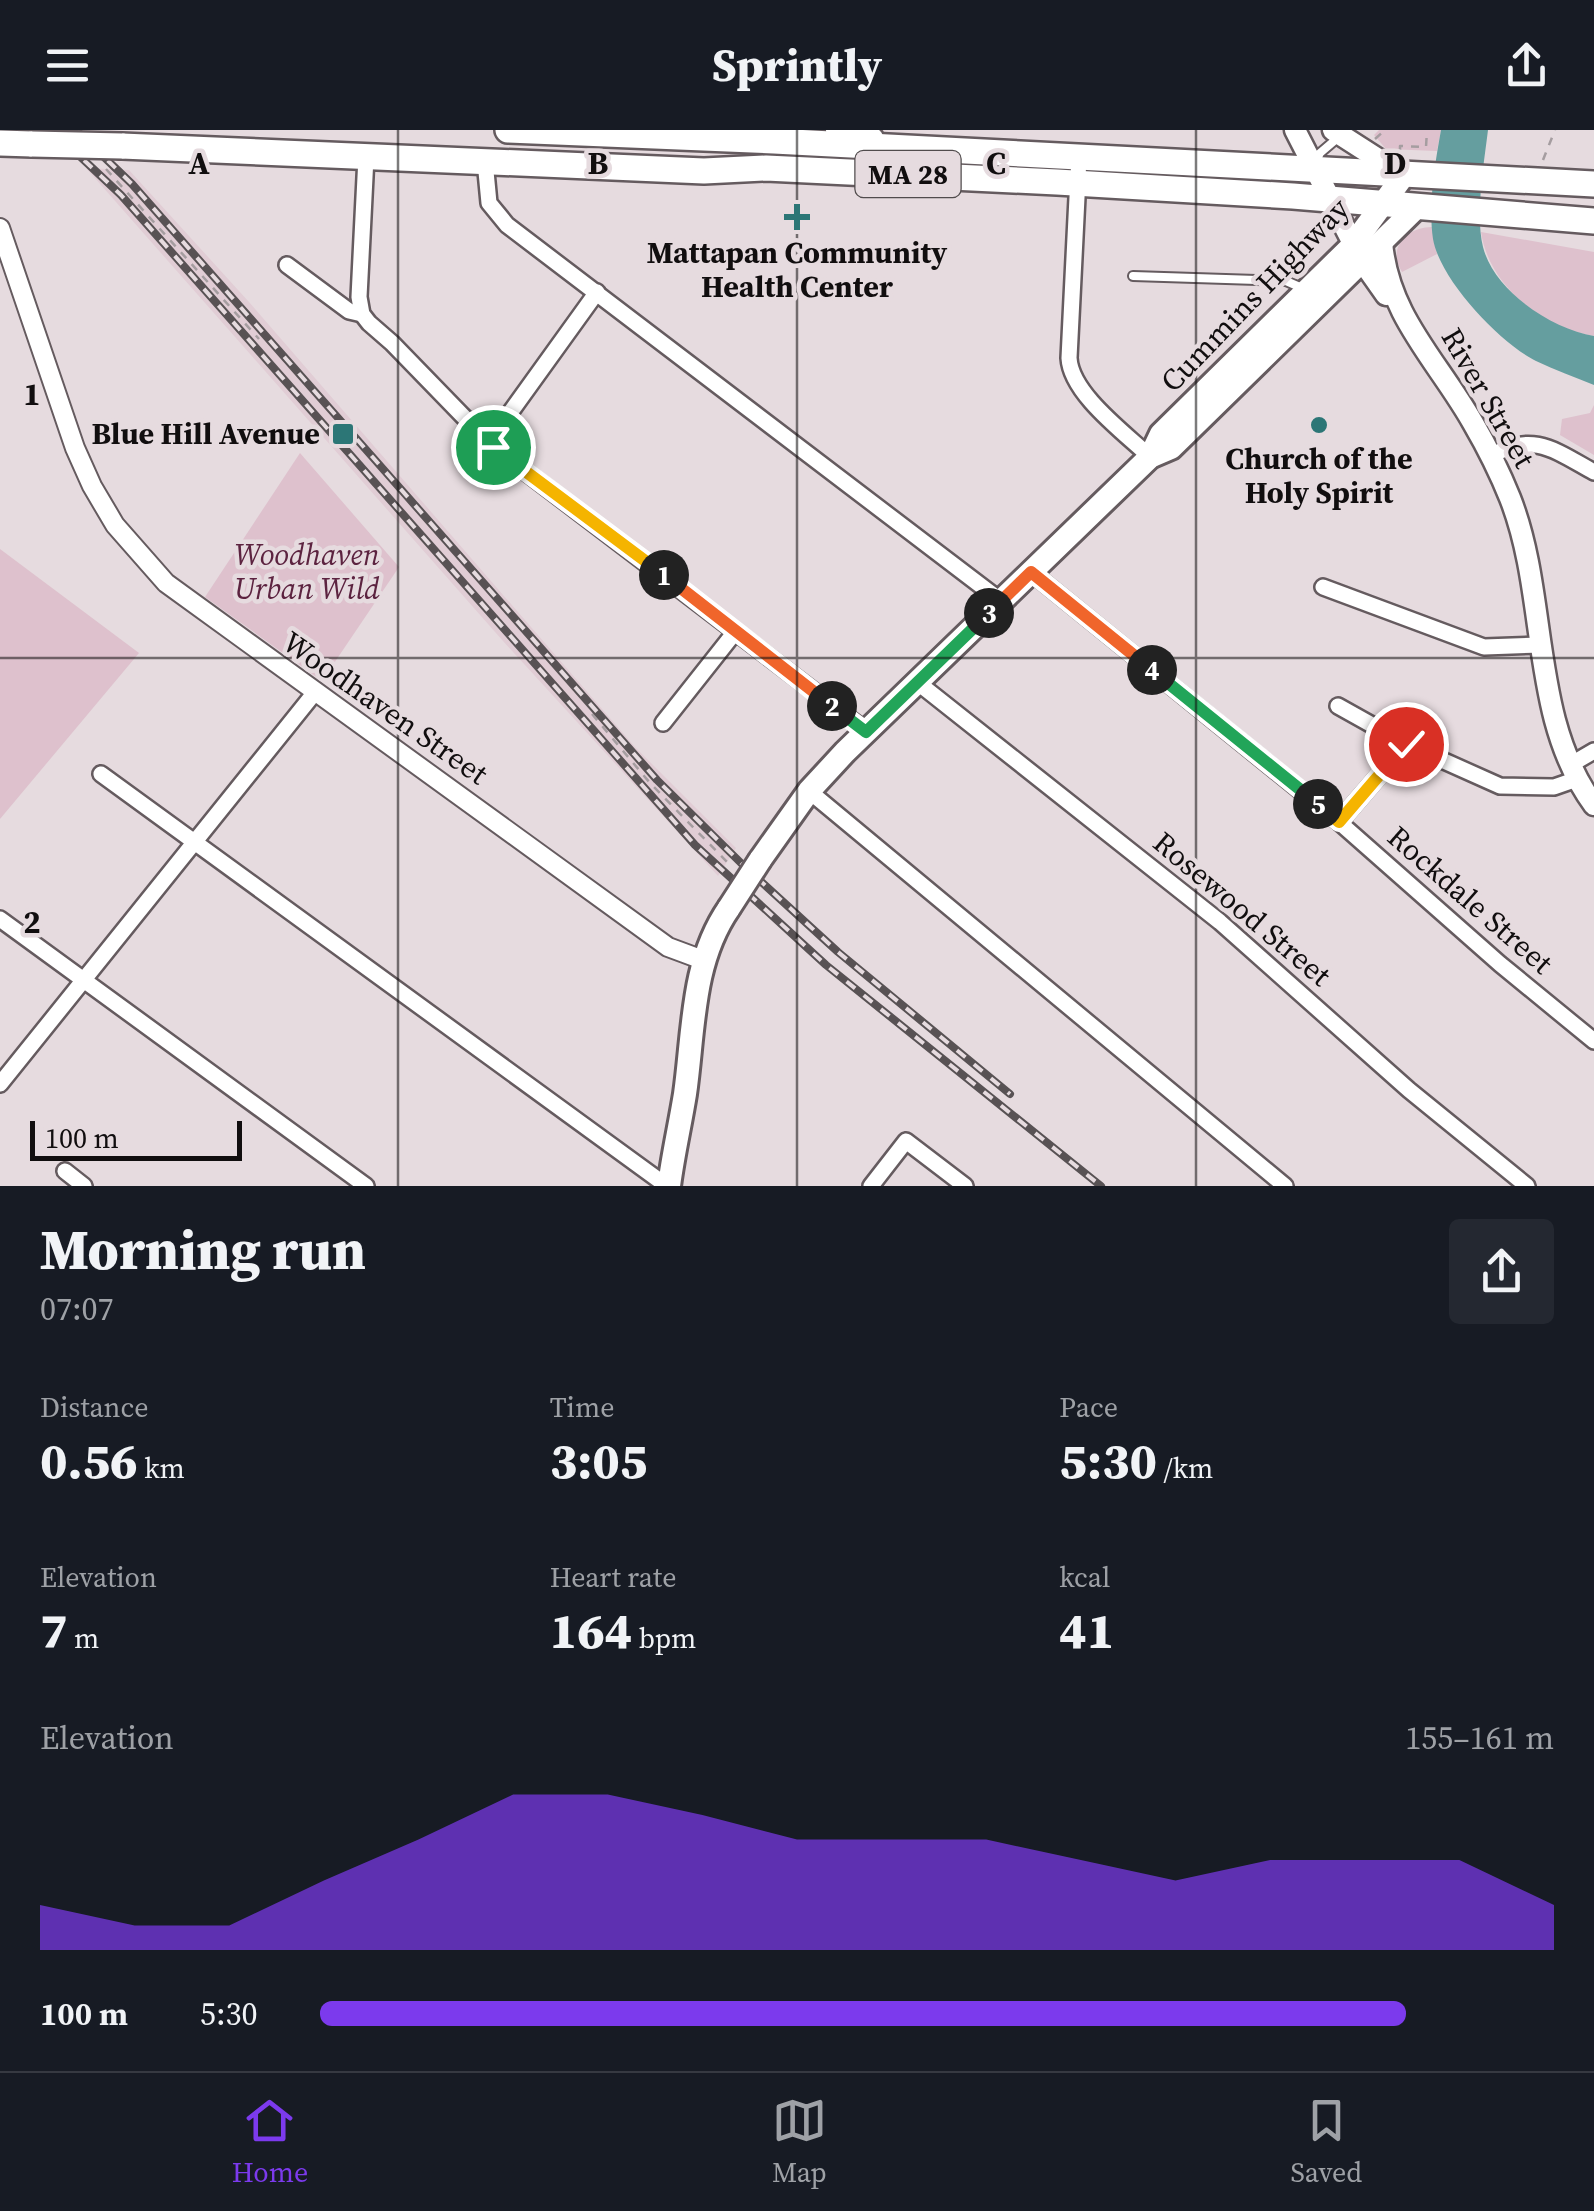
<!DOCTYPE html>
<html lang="en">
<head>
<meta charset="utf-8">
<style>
	body { margin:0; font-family:"Source Serif 4",serif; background:#242831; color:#f1f3f6; height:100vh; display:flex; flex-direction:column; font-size:38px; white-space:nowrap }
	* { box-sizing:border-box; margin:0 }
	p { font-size:32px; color:#9ea1a6 }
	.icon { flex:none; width:55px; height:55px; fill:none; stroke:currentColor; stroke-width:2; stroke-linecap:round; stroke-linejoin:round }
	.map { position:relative; height:1056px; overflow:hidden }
	.drawer { display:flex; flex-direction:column; background:#171b24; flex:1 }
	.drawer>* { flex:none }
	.scale { position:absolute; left:30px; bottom:25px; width:212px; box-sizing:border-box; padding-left:10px; border:5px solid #110e0f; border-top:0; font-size:28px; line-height:35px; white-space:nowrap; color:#110e0f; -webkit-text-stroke:8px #e6dbdf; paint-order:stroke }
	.pin { position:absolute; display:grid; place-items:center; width:85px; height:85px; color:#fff; margin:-42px; border:5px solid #fff; border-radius:50%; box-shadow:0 2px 10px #0007 }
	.km { position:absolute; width:50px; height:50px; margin:-25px; border-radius:50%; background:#222; color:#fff; font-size:28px; line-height:50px; text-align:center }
	.round { display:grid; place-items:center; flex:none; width:105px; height:105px; border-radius:10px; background:#242831 }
	.head { display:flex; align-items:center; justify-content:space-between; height:170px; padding:0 40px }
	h1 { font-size:55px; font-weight:800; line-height:75px }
	.figures { display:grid; grid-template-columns:repeat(3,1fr); gap:15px; height:170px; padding:10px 40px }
	.figures div { display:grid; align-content:center }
	.figures b { font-size:50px; font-weight:800 }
	.figures small { font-size:28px; font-weight:400 }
	.figures p { font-size:28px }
	.chart { height:280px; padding:20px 40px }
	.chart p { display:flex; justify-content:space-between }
	.chart svg { width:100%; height:180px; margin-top:10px; fill:#7c3aed; opacity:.7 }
	ul { padding:0 40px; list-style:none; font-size:32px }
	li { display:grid; grid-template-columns:160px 120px 1fr; align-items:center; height:75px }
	li i { height:25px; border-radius:12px; background:#7c3aed }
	header { display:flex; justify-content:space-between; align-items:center; height:130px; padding:0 40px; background:#171b24; font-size:45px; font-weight:800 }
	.menu { display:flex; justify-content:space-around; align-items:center; height:140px; border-top:2px solid #363941; background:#171b24; font-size:28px; color:#9ea1a6 }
	.menu a { display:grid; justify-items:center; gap:5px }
	.menu .selected { color:#7c3aed }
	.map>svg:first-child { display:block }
</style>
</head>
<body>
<header><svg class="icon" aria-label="menu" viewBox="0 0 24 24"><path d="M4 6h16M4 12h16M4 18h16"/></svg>Sprintly<svg class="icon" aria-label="share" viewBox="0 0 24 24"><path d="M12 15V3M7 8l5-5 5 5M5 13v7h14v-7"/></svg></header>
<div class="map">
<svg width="1594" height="1056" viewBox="0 0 1594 1056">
	<rect width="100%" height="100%" fill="#e6dbdf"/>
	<polygon fill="#e1cdd5" points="86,38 129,40 249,172 635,617 736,718 718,746 503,511"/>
	<g fill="#dec1cd">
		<polygon points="1379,0 1441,0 1437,21 1386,19 1374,5"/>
		<path d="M1432 97 1437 124 1402 142C1386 117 1408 97 1432 97Z"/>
		<path d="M1481 102 1594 122V206C1542 198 1489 156 1481 102Z"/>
		<polygon points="1594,275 1594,325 1560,305 1562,289 1590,283"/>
		<polygon points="300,323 399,437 322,551 205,467"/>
		<polygon points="0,419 139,523 0,689"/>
	</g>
	<path fill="#659e9f" d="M1441 0H1488C1484 33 1475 85 1483 117 1494 161 1552 199 1594 206V255C1575 247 1555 240 1536 231 1500 213 1440 150 1433 109 1428 75 1435 33 1441 0Z"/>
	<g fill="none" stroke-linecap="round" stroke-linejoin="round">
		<g stroke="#655b5f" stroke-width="12">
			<g id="service">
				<polyline points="1316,32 1320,23 1340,6"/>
				<polyline points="1133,146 1286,151 1302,158"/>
			</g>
		</g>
		<g stroke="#655b5f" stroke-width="20">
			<g id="minor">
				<polyline points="366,27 359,167 362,184 369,193 392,213 493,317 866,601"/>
				<path d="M1079 27 1069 228C1071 264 1125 303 1150 327"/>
				<polyline points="485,31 489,73 507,95 1001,471"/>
				<polyline points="287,135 349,181 362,184"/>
				<polyline points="489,312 597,162"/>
				<path d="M1491 326C1533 301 1556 321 1594 342"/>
				<polyline points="1031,442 1339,692 1500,834 1594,911"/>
				<polyline points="1323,457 1484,517 1541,515"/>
				<polyline points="917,552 1220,792 1409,960 1527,1056"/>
				<polyline points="1338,576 1406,614 1500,656 1554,657 1577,649"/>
				<polyline points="663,593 735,502"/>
				<polyline points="1570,635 1594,621"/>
				<polyline points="101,644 667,1056"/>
				<polyline points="809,661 1285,1056"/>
				<polyline points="1339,692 1406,614"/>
				<polyline points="0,789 366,1056"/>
				<polyline points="0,954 316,561"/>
				<polyline points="65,1041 84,1056"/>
				<polyline points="871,1056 906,1011 965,1056"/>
			</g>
		</g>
		<g stroke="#655b5f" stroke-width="22">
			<polyline id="tertiary" points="0,98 75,318 92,356 115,395 166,453 668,817 703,830"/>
		</g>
		<g stroke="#655b5f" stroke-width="25">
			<g id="secondary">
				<polyline points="836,0 873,8"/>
				<polyline points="1295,0 1362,131 1386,165"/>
				<polyline points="1333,0 1403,45"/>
				<path d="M1382 112C1388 186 1438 231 1473 293 1487 317 1500 343 1510 368 1549 467 1529 587 1594 675"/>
			</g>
		</g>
		<g stroke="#655b5f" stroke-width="28">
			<g id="primary">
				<polyline points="1150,327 1161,304 1351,117 1404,45"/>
				<polyline points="760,730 809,661 845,622 1150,327 1171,318 1417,77"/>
				<path d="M669 1056C673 1025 680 995 685 964 694 901 691 833 729 778"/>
			</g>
		</g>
		<g stroke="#655b5f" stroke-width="30">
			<g id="trunk">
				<polyline points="508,0 774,11 1594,54"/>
				<polyline points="0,13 32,14"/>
				<polyline points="122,16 704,41 766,38 1057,52 1293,66 1594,91"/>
			</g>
		</g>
		<g stroke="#a59da0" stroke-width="2.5" stroke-dasharray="8 8" stroke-linecap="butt">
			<polyline points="1375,9 1385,0"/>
			<polyline points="1400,21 1400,16 1426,17 1427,0"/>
			<polyline points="1543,30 1555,0"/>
			<polyline points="106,39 259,209"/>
			<polyline points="592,584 650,653 730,735"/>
		</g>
		<use href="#service" stroke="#fff" stroke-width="8"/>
		<use href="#minor" stroke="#fff" stroke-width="15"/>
		<use href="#tertiary" stroke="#fff" stroke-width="18"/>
		<use href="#secondary" stroke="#fff" stroke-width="20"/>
		<use href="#primary" stroke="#fff" stroke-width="22"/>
		<use href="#trunk" stroke="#fff" stroke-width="25"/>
		<g stroke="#585254" stroke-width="8">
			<g id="rail">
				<polyline points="52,0 121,65 695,715 826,835 1101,1056"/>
				<polyline points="76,0 132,54 657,650 744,736 838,822 1010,964"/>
			</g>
		</g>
		<use href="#rail" stroke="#e6dbdf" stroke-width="4" stroke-dasharray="11" stroke-linecap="butt"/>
		<g stroke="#655b5f" stroke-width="28" stroke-linecap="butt">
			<polyline id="primary-bridge" points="729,778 760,730"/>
		</g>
		<g stroke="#655b5f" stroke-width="30" stroke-linecap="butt">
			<polyline id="trunk-bridge" points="32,14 122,16"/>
		</g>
		<use href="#primary-bridge" stroke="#fff" stroke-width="22"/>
		<use href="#trunk-bridge" stroke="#fff" stroke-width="25"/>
	</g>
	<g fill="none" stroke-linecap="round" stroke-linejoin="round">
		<g stroke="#fff" stroke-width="20">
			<polyline id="split-1" points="493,317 664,445"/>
		</g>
		<g stroke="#fff" stroke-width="20">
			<polyline id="split-2" points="664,445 832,576"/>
		</g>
		<g stroke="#fff" stroke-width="20">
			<polyline id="split-3" points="832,576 866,602 989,483"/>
		</g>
		<g stroke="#fff" stroke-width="20">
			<polyline id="split-4" points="989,483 1031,442 1152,540"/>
		</g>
		<g stroke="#fff" stroke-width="20">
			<polyline id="split-5" points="1152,540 1318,674"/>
		</g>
		<g stroke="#fff" stroke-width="20">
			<polyline id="split-6" points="1318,674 1339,692 1406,614"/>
		</g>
		<use href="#split-1" stroke="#f5b400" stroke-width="12"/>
		<use href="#split-2" stroke="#f0652b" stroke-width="12"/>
		<use href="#split-3" stroke="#22a559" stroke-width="12"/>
		<use href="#split-4" stroke="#f0652b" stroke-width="12"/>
		<use href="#split-5" stroke="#22a559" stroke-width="12"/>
		<use href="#split-6" stroke="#f5b400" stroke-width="12"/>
	</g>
	<path fill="none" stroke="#110e0f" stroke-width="2.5" stroke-opacity="0.55" d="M398 0V1056M797 0V1056M1196 0V1056M0 528H1594"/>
	<g fill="#2c7676" stroke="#e6dbdf" stroke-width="4">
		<path d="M792 72h10v10h10v10h-10v10h-10v-10h-10v-10h10z"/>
		<circle cx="1319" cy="295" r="10"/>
		<rect x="331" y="292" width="24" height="24" rx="5"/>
	</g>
	<g text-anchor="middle" stroke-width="9" stroke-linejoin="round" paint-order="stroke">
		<rect fill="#e6dbdf" stroke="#514c4d" stroke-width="2.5" x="855.5" y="21" width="105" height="46" rx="8"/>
		<g font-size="28" font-weight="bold" fill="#110e0f">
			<text x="908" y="54">MA 28</text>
		</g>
		<g font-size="30" font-weight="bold" fill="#110e0f" stroke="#e6dbdf">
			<text x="797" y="133">Mattapan Community<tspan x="797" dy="34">Health Center</tspan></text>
			<text x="320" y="314" text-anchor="end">Blue Hill Avenue</text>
			<text x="1319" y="339">Church of the<tspan x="1319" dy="34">Holy Spirit</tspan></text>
		</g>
		<g font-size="30" fill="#110e0f" stroke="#e6dbdf">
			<text transform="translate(1255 165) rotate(-46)" y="10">Cummins Highway</text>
			<text transform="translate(1488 268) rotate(60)" y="10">River Street</text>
			<text transform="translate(385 578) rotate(35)" y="10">Woodhaven Street</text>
			<text transform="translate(1470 770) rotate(41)" y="10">Rockdale Street</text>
			<text transform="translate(1242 779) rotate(40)" y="10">Rosewood Street</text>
		</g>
		<g font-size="30" font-style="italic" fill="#5c2340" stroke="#e6dbdf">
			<text x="307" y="435">Woodhaven<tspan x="307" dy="34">Urban Wild</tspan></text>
		</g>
	</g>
	<g font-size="32" text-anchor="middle" font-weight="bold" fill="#110e0f" stroke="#e6dbdf" stroke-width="9" stroke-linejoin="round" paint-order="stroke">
		<text x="199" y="44">A</text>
		<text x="598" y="44">B</text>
		<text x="996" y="44">C</text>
		<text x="1395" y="44">D</text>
		<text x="32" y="275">1</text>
		<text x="32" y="803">2</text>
	</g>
</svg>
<div class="scale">100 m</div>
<div class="pin" style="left:493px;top:317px;background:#1e9e55"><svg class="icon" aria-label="arrive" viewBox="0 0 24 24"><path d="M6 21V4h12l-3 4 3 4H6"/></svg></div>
<div class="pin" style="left:1406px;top:614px;background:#d93025"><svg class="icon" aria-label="check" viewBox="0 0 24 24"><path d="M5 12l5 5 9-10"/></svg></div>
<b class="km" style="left:664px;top:445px">1</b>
<b class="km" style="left:832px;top:576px">2</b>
<b class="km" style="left:989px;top:483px">3</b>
<b class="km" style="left:1152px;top:540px">4</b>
<b class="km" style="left:1318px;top:674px">5</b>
</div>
<section class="drawer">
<div class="head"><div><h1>Morning run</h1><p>07:07</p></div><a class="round"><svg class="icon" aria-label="share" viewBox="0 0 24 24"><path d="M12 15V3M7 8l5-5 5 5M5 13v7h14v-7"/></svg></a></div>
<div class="figures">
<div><p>Distance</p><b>0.56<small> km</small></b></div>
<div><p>Time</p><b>3:05</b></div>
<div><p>Pace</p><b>5:30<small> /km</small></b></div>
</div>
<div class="figures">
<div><p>Elevation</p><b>7<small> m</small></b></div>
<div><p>Heart rate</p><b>164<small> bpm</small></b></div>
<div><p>kcal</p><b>41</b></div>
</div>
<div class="chart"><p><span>Elevation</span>155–161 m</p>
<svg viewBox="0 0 160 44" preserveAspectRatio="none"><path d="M0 44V33L10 38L20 38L30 27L40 17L50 6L60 6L70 11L80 17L90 17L100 17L110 22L120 27L130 22L140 22L150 22L160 33V44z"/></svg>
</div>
<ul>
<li><b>100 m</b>5:30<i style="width:88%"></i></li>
</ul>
</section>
<nav class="menu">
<a class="selected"><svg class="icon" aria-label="home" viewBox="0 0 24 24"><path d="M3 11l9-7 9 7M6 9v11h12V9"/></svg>Home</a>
<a><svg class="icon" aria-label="map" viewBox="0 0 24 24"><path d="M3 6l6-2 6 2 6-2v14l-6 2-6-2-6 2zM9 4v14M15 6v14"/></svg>Map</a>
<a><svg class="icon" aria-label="saved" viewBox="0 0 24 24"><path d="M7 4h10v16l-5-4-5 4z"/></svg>Saved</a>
</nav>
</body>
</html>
